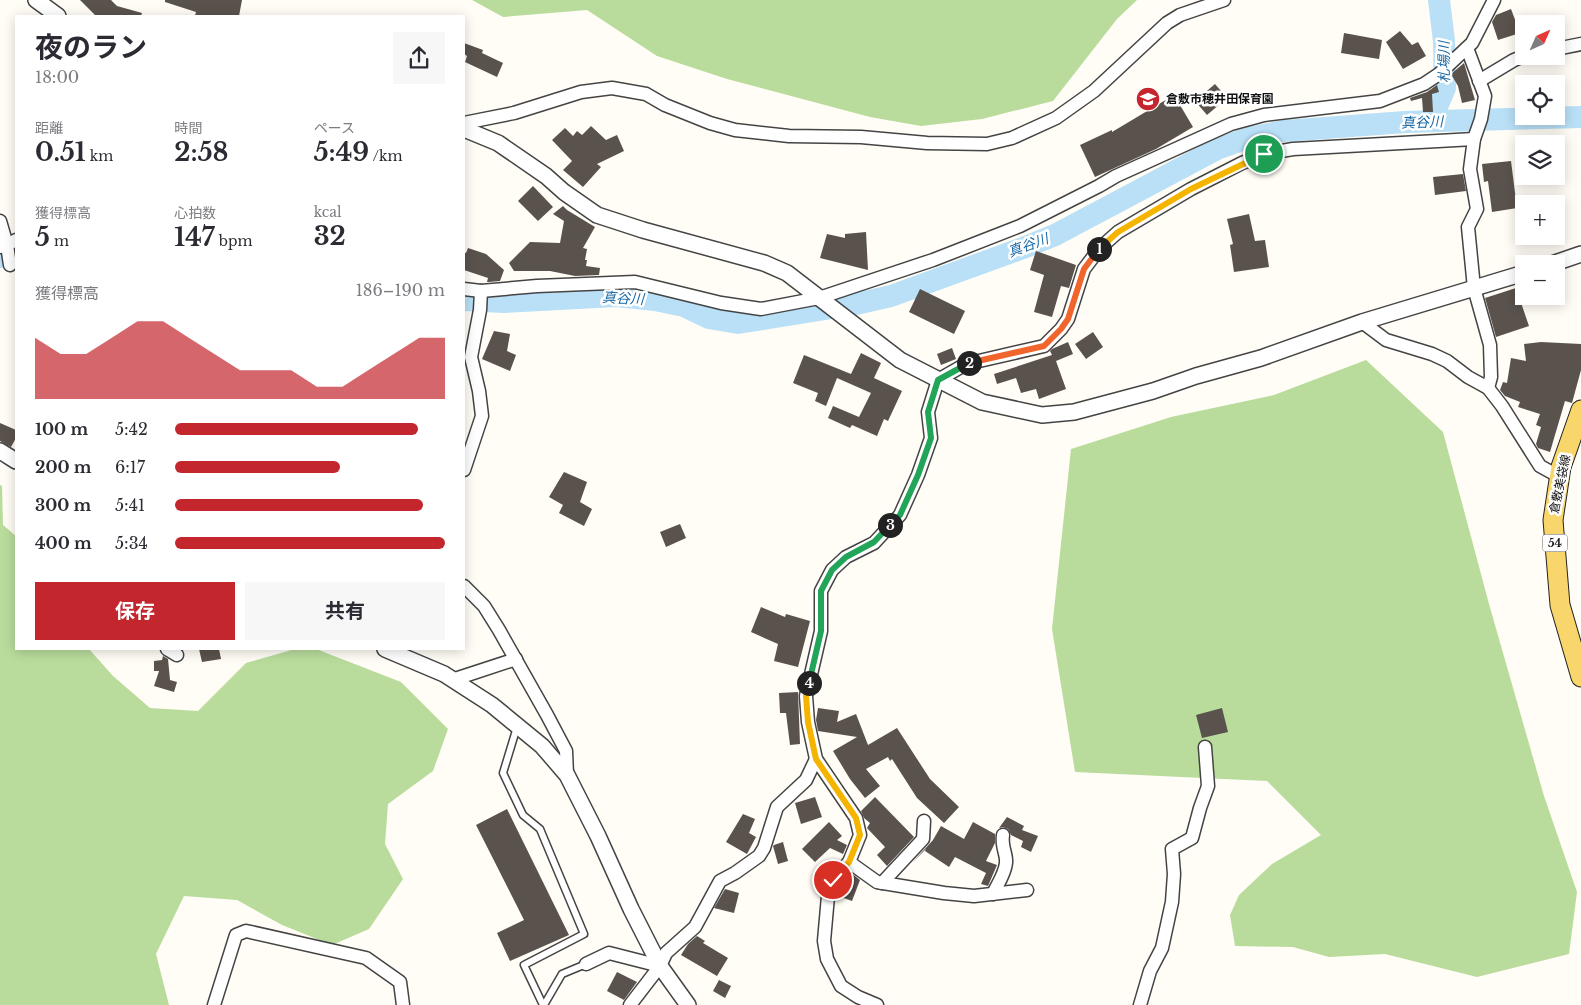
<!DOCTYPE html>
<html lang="ja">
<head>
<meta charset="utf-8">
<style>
	body { margin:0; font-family:"Libre Baskerville","Noto Sans JP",serif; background:#f7f7f7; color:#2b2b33; height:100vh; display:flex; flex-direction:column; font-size:19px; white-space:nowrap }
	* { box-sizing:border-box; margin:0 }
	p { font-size:16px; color:#7c7c81 }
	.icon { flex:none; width:28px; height:28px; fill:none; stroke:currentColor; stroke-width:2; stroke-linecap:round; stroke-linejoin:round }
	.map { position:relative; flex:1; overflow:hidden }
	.sheet { position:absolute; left:15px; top:15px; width:450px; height:635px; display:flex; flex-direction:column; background:#fff; border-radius:0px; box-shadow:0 2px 12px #0003 }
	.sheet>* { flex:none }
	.needle { width:32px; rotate:45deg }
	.buttons { position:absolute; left:1515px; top:15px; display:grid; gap:10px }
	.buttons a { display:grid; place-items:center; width:50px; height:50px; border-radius:0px; background:#fff; box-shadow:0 2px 12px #0003; font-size:25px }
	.pin { position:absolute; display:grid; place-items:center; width:42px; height:42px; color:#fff; margin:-21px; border:2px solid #fff; border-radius:50%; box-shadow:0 1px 5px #0007 }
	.km { position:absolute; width:25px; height:25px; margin:-12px; border-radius:50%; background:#222; color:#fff; font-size:14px; line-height:25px; text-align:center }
	.round { display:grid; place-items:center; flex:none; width:52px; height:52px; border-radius:0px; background:#f7f7f7 }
	.summary { display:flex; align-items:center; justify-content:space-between; height:85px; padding:0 20px }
	h1 { font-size:28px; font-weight:700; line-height:38px }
	.metrics { display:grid; grid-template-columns:repeat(3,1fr); gap:8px; height:85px; padding:5px 20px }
	.metrics div { display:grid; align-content:center }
	.metrics b { font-size:25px; font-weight:700 }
	.metrics small { font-size:14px; font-weight:400 }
	.metrics p { font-size:14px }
	.chart { height:140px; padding:10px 20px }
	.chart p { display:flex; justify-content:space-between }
	.chart svg { width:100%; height:90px; margin-top:5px; fill:#c4262e; opacity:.7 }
	.button { display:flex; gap:10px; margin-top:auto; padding:10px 20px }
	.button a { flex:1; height:58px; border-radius:0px; background:#c4262e; color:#fff; font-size:20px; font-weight:700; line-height:58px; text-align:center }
	.button a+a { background:#f7f7f7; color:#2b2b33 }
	ul { padding:0 20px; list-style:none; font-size:16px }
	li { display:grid; grid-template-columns:80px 60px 1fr; align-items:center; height:38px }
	li i { height:12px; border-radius:6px; background:#c4262e }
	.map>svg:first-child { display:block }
</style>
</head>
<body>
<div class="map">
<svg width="1581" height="1005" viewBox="0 0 1581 1005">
	<rect width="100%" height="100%" fill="#fffdf5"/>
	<g fill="#b9dc9c">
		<polygon points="472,0 1137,0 1117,19 1053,101 982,119 921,126 870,117 727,79 657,56 587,10 503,17"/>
		<polygon points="1366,360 1443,432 1489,604 1544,796 1577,892 1569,954 1477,977 1385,954 1329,957 1293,947 1235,946 1230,915 1239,895 1272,864 1321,835 1267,781 1075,772 1052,629 1071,449 1171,417 1274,395"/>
		<polygon points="0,485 2,486 3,525 16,536 16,649 89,649 113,676 150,708 198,711 246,663 295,649 316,649 401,682 448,729 433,771 388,804 385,844 403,879 369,929 332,945 282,925 237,900 184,896 156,954 169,1005 0,1005"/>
	</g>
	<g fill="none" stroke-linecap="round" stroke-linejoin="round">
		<g stroke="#b9e0f7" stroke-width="22">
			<polyline points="1431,121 1445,88 1444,41 1439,0"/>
			<polyline points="0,257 16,253"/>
			<polyline points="464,300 504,302 616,296 655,300 684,306 709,318 738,323 856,304 891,296 1023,248 1055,235 1217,149 1248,138 1284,131 1405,122 1581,117"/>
		</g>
	</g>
	<g fill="#5a524d">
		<polygon points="80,0 111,0 117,6 142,13 141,16 96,16"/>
		<polygon points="165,0 242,0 239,16 195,16 196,12 165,2"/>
		<polygon points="1511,9 1520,33 1498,40 1492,22 1496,15"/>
		<polygon points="1400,31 1412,45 1418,42 1426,56 1403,69 1386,42"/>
		<polygon points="1344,33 1382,40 1379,59 1341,53"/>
		<polygon points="464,43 483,50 482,53 503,63 497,77 465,62 467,56 464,54"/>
		<polygon points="1464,63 1475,100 1462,103 1458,86 1451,74"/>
		<polygon points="1215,84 1227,98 1207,115 1195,101"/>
		<polygon points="1437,85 1439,92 1432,94 1433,112 1423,112 1422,98 1411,101 1410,98 1427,92"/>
		<polygon points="1174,95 1193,127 1156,149 1095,177 1080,145 1112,130 1112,132"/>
		<polygon points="591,126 606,140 617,135 624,151 597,164 601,167 583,187 563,170 572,161 552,140 565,128 573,136 577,131 582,135"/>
		<polygon points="1511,161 1517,208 1492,212 1488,181 1484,182 1482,164"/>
		<polygon points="1463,174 1466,191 1435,195 1433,177"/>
		<polygon points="533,186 553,207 538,221 518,201"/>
		<polygon points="563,206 567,210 595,227 583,248 587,249 585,260 587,260 586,266 600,268 599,275 575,276 550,271 514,271 509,263 530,242 560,243 564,221 553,214"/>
		<polygon points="1249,214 1255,241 1265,240 1269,267 1234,272 1230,245 1233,244 1227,219"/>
		<polygon points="866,232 868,270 820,258 827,234 845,238 845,234"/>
		<polygon points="468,248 486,254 504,270 500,281 489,282 487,282 488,278 464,270 464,252 466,253"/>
		<polygon points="1036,251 1076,265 1069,288 1061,286 1052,317 1034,312 1044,275 1030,270"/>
		<polygon points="1516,288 1529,326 1496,337 1485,298"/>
		<polygon points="920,289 965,311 954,334 909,312"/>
		<polygon points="494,331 510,334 507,351 516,355 510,371 482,359"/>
		<polygon points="1093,332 1103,347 1086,359 1075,344"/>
		<polygon points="1068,342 1073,354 1056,361 1066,389 1039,399 1036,389 1021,393 1016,378 997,384 994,374 1052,355 1050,351 1052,349"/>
		<polygon points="1541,342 1581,344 1581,370 1572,403 1565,401 1550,452 1538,448 1536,444 1541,427 1536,425 1540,414 1518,407 1520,402 1505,396 1500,390 1503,382 1507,383 1511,358 1526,361 1524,344"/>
		<polygon points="952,348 956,359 941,365 937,354"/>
		<polygon points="861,353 881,363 874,378 902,391 888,421 884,419 877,436 852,425 850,428 828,418 833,406 859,417 871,393 837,378 826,406 815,401 818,393 793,383 804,355 851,374"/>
		<polygon points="0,423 16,430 16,438 11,447 0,441"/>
		<polygon points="564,472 587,482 580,502 592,509 584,526 559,513 563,505 549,497"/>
		<polygon points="680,524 686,538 666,547 660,532"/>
		<polygon points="761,607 785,617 786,614 810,621 798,667 774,661 778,644 751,632"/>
		<polygon points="199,649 219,649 221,659 202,662"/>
		<polygon points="163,656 168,659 170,680 177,682 174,692 154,686 159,671 154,671 154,661 162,660"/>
		<polygon points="798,692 800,744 790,745 786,713 780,713 779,693"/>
		<polygon points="818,708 839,711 837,722 856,714 868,745 897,728 930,779 959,807 944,823 917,798 892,759 890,761 888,757 866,769 880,786 865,798 850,779 833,751 857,737 818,731 816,720"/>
		<polygon points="1222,708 1228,732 1202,738 1196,715"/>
		<polygon points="815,797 822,817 801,824 795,803"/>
		<polygon points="875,797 914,837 887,866 877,855 885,847 867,828 870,823 864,818 861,811"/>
		<polygon points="507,809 569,935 510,961 497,933 524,920 476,825"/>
		<polygon points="743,814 755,819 749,833 756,837 747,854 726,842"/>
		<polygon points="1007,817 1024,826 1022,830 1038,836 1031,852 1021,847 1023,841 1011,835 1008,829 1003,827 999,828"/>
		<polygon points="829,822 842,836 837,840 847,845 843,854 830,848 815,862 802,849"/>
		<polygon points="973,822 995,834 995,843 986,861 997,865 988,886 981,884 986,873 955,857 949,867 925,851 926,849 913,862 933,840 941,826 964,839"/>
		<polygon points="783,842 788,861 778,864 773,846 774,845"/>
		<polygon points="851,873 860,880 852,901 841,897"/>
		<polygon points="725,889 739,893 734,913 714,908"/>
		<polygon points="697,936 705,941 703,943 728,958 717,976 681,955 688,944"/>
		<polygon points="617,972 637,982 624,1000 607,991"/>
		<polygon points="719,980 731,986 725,998 713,991"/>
	</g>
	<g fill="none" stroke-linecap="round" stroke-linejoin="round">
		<g stroke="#444" stroke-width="9">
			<g id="service">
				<polyline points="517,727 503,773 523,815 540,829 584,934 524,965 543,1005"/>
				<polyline points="544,1005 562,974 586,964"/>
			</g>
		</g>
		<g stroke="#444" stroke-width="15">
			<g id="minor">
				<polyline points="1467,48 1485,96 1481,119 1474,139 1470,169 1477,209 1468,227 1474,288 1490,345 1491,377 1488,388"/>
				<polyline points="1556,49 1581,44"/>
				<polyline points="1479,81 1514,60 1524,56"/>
				<polyline points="464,123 514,113 581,92 612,88 646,94 665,105 710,123 735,130 789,136 861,137 927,143 987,144 1012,138 1056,118 1094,91 1167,23 1180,15 1224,0"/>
				<polyline points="0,221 7,245 16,240"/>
				<polyline points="0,247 7,245 10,265"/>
				<polyline points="464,289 481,291 537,286 635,282 721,303 761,309 819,298 933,260 1020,226 1099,186 1116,176 1231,124 1264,115 1380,101 1424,84 1439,74 1472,43 1494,0"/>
				<polyline points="1362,322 1386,340 1432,354 1447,361 1468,377 1488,388 1502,406 1540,466 1560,477"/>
				<polyline points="464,470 482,416 479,391 471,357 480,310 481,291"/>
				<polyline points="464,586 484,606 499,630 547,715 566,751 567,775"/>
				<polyline points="167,649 177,655"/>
				<polyline points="452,680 516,659"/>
				<polyline points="849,862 877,882 944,893 974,896 1027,890"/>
				<polyline points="882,883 923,839 924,821"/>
				<path d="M993 894C997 885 1005 874 1006 863 1007 854 1001 847 1003 835"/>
				<polyline points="586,964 609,953 660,966"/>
				<polyline points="214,1005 236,935 246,931 366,958 400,982 403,1005"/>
				<polyline points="630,1005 660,966 666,953 695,927 720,881 735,873 759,856 764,848 777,807 806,780 816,759"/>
				<polyline points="877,1005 858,997 841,986 827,959 824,941 828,896 833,880 849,862 860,835 856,818 816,759 808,722 806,696 821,631 821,591 832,570 846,557 874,543 900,515 918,475 931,438 928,412 938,380 966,364 1044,346 1061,329 1068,319 1084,269 1100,248 1118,232 1191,189 1242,163 1264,154 1293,149 1474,139"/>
				<polyline points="1140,1005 1150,971 1162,948 1172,902 1174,874 1172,849 1192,838 1200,808 1208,786 1205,747"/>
			</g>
		</g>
		<g stroke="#444" stroke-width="18">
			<g id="tertiary">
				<polyline points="36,0 58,16"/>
				<polyline points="464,129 498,143 546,176 564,192 597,215 643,230 764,263 787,273 900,360 982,402 1042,415 1074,412 1153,391 1196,376 1261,358 1362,322 1524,273"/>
				<polyline points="1552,264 1581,254"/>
				<polyline points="0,451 16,461"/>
				<polyline points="385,649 444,674 492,705 542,746 567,775 598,836 631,909 660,966 688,1005"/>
			</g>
		</g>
		<g stroke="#222" stroke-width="21">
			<polyline id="primary" points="1581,410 1561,467 1553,520 1560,605 1581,677"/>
		</g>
		<use href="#service" stroke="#fff" stroke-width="6"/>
		<use href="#minor" stroke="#fff" stroke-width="12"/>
		<use href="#tertiary" stroke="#fff" stroke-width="15"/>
		<use href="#primary" stroke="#f9d66b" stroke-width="19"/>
	</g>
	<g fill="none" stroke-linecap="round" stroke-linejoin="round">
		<g stroke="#fff" stroke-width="10">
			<polyline id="split-1" points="1099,249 1118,232 1191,189 1264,154"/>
		</g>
		<g stroke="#fff" stroke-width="10">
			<polyline id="split-2" points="969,363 1044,346 1061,329 1068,319 1084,269 1099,249"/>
		</g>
		<g stroke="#fff" stroke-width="10">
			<polyline id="split-3" points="890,525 900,515 918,475 931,438 928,412 938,380 969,363"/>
		</g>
		<g stroke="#fff" stroke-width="10">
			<polyline id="split-4" points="809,683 821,631 821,591 832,570 846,557 874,542 890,525"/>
		</g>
		<g stroke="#fff" stroke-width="10">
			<polyline id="split-5" points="809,683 806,696 808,722 816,759 856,818 860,835 849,862 833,880"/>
		</g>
		<use href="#split-1" stroke="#f5b400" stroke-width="6"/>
		<use href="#split-2" stroke="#f0652b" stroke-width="6"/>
		<use href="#split-3" stroke="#22a559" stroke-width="6"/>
		<use href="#split-4" stroke="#22a559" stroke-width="6"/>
		<use href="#split-5" stroke="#f5b400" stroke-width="6"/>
	</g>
	<defs>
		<g id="school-disc" transform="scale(1.25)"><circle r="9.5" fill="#c4262e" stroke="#fff"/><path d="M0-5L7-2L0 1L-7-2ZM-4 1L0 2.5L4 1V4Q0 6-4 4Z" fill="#fff"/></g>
	</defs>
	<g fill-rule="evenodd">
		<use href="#school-disc" x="1148" y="99"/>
	</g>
	<g text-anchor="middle" stroke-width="5" stroke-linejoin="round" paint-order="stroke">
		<rect fill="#fff" stroke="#585858" stroke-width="1" x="1542.5" y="534.5" width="25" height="17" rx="4"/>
		<g font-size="11" font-weight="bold" fill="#111">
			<text x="1555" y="547">54</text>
		</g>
		<g font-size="12" font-weight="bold" fill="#111" stroke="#fff" text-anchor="start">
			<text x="1166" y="103">倉敷市穂井田保育園</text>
		</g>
		<g font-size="12" fill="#111" stroke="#fff">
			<text transform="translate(1560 484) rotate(-78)" y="4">倉敷美袋線</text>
		</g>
		<g font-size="14" font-style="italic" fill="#1768a6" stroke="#fff">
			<text transform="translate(1444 62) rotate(-91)" y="5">札場川</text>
			<text transform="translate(1422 122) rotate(-2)" y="5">真谷川</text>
			<text transform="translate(1028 245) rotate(-20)" y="5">真谷川</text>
			<text transform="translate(623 298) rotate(3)" y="5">真谷川</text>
		</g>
	</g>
</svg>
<div class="buttons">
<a><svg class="needle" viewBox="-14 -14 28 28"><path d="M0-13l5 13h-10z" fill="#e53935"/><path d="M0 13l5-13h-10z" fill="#7c7c81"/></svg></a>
<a><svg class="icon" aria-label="locate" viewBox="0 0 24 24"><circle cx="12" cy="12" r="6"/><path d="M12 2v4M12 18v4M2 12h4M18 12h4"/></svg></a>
<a><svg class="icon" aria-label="layers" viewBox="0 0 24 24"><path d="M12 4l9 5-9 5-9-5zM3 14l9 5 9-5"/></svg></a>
<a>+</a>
<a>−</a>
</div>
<div class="pin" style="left:1264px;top:154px;background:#1e9e55"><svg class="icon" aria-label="arrive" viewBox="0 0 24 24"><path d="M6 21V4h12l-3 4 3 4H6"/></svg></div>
<div class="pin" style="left:833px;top:880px;background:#d93025"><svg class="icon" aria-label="check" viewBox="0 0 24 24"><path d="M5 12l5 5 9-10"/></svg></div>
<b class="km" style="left:1099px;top:249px">1</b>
<b class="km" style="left:969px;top:363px">2</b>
<b class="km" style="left:890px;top:525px">3</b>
<b class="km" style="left:809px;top:683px">4</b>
<section class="sheet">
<div class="summary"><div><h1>夜のラン</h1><p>18:00</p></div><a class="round"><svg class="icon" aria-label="share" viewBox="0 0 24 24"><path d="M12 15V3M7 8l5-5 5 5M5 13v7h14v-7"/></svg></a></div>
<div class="metrics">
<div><p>距離</p><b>0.51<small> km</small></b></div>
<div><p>時間</p><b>2:58</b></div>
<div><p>ペース</p><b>5:49<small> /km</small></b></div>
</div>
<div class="metrics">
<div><p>獲得標高</p><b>5<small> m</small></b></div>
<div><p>心拍数</p><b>147<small> bpm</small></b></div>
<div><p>kcal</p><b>32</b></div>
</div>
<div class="chart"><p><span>獲得標高</span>186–190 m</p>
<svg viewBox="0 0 160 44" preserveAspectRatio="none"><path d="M0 44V14L10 22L20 22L30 14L40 6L50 6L60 14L70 22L80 30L90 30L100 30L110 38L120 38L130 30L140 22L150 14L160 14V44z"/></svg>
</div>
<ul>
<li><b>100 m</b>5:42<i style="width:90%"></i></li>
<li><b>200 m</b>6:17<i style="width:61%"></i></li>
<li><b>300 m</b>5:41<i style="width:92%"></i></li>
<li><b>400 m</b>5:34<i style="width:100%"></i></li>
</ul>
<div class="button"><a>保存</a><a>共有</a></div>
</section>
</div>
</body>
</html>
